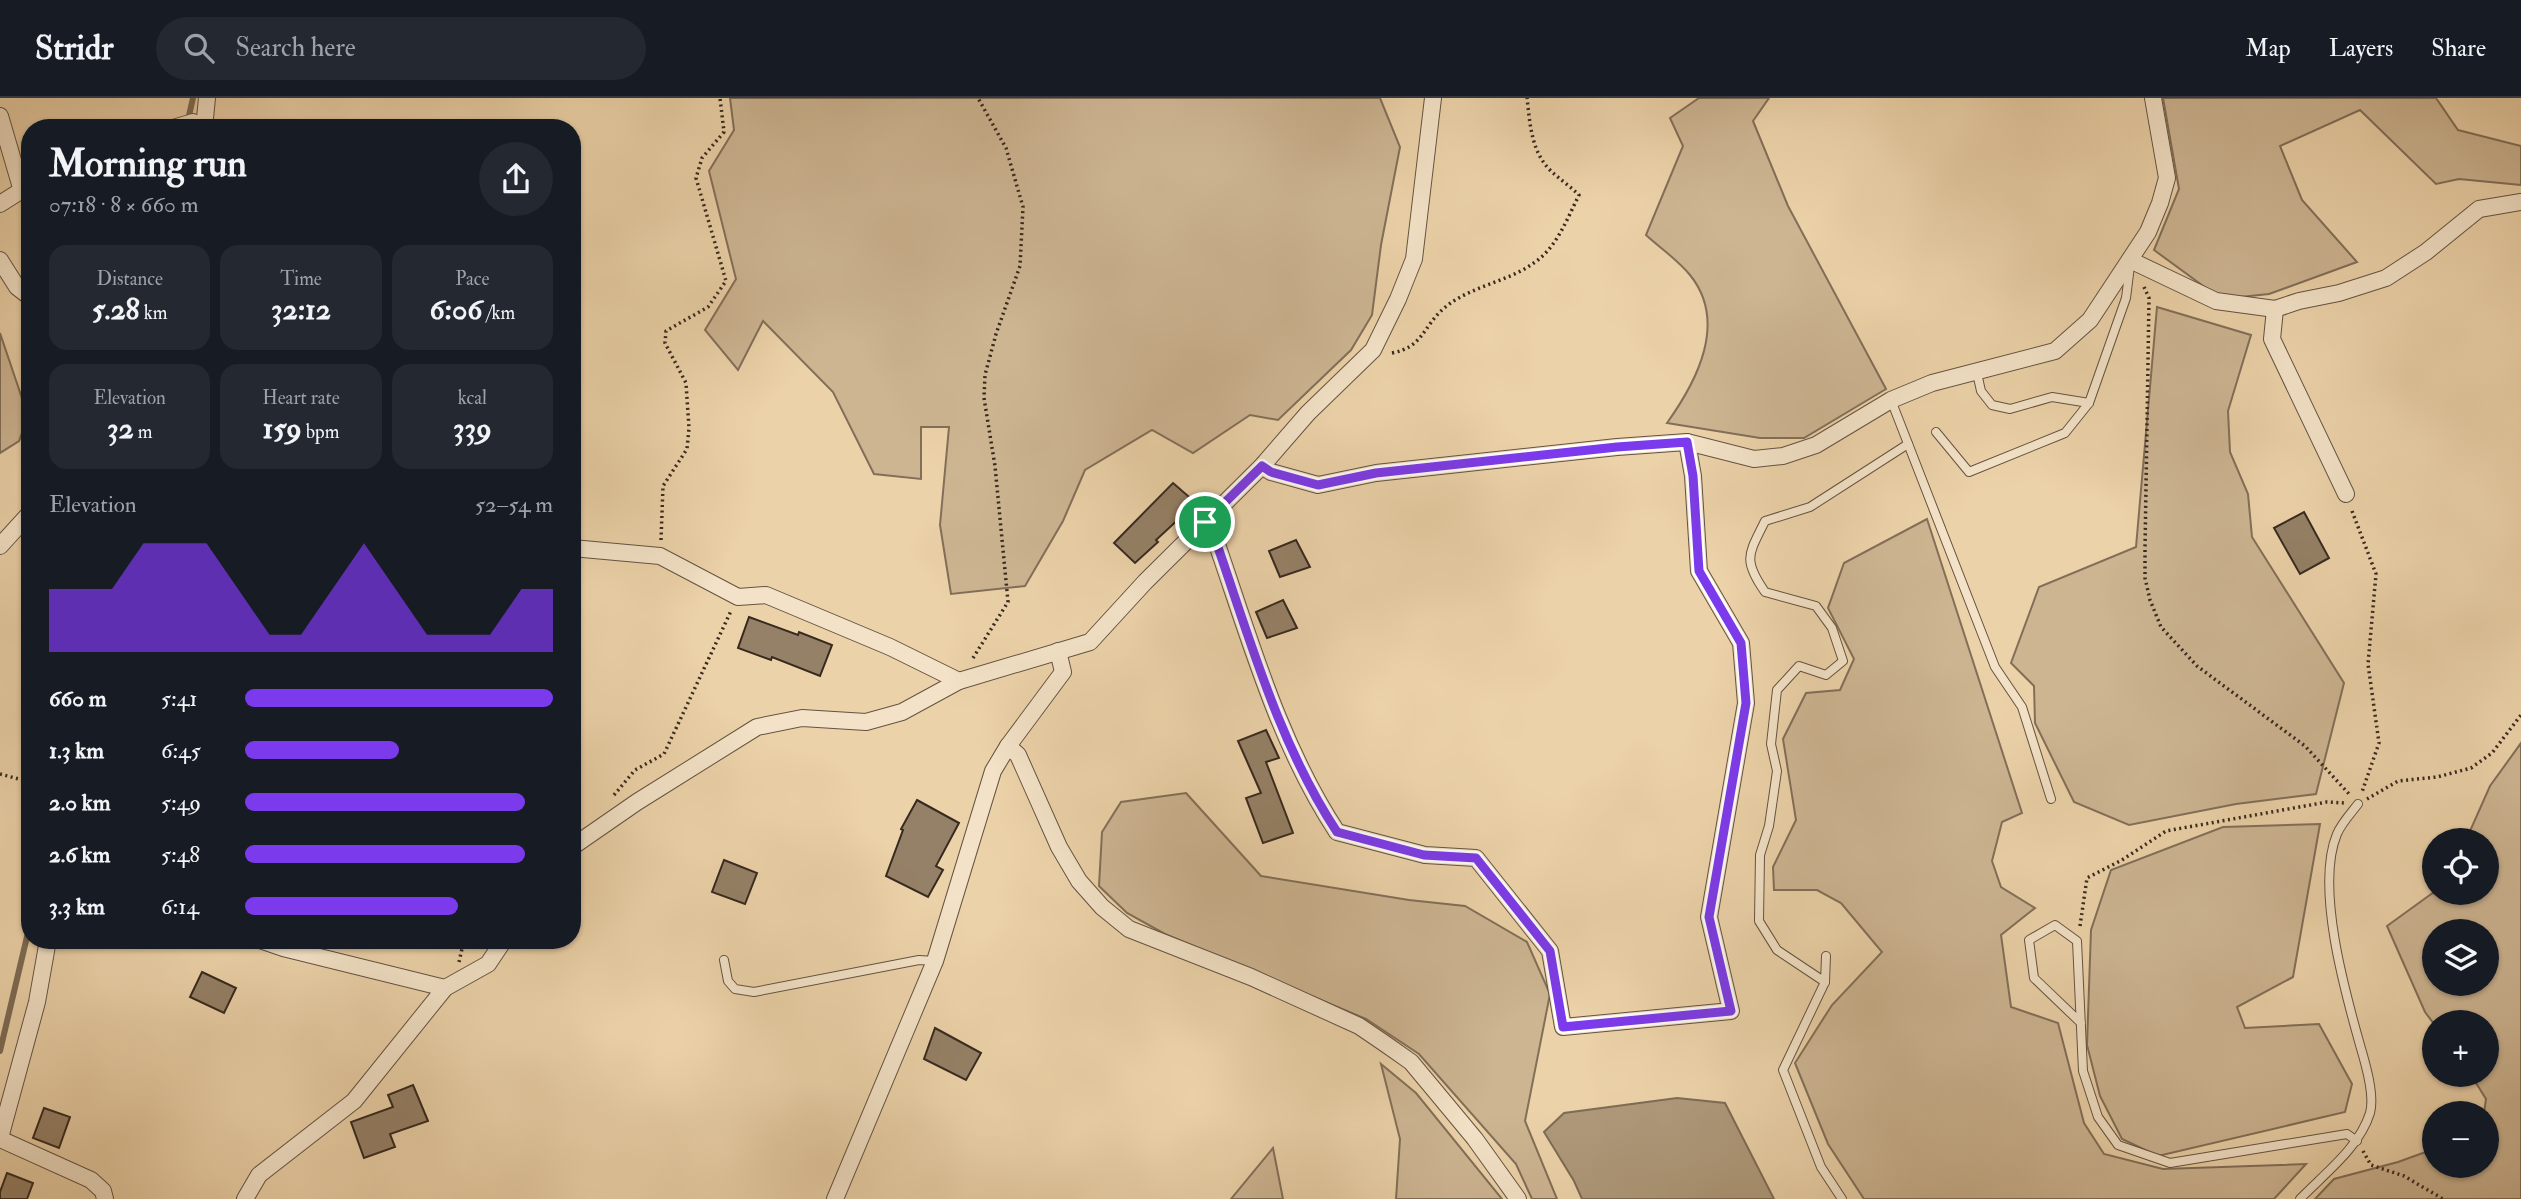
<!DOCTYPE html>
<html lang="en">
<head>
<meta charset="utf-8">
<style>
	body { margin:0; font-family:"IM FELL Double Pica",serif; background:#242831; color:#f1f3f6; height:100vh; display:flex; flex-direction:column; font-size:26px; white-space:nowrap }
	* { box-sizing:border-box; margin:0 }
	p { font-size:23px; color:#9ea1a6 }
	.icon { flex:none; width:38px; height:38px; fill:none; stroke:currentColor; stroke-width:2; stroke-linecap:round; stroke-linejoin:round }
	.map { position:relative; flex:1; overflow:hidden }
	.drawer { position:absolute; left:21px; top:21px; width:560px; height:830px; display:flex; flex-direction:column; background:#171b24; border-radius:28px; box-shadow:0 2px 5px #0004 }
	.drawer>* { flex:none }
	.controls { position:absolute; left:2422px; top:730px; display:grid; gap:14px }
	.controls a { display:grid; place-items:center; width:77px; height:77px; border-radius:50%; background:#171b24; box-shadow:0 2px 5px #0004; font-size:35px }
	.pin { position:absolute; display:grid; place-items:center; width:60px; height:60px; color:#fff; margin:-30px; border:4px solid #fff; border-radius:50%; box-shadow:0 2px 7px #0007 }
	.round { display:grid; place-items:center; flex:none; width:74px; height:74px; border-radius:37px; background:#242831 }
	.head { display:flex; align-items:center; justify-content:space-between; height:119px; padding:0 28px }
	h1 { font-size:38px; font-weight:700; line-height:52px }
	.figures { display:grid; grid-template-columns:repeat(3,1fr); gap:10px; height:119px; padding:7px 28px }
	.figures div { display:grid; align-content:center; border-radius:18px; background:#242831; text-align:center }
	.figures b { font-size:30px; font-weight:700 }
	.figures small { font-size:19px; font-weight:400 }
	.figures p { font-size:19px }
	.chart { height:196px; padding:14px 28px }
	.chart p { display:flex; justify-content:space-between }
	.chart svg { width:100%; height:126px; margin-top:7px; fill:#7c3aed; opacity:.7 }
	ul { padding:0 28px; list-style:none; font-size:23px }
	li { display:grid; grid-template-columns:112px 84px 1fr; align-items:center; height:52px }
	li i { height:18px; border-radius:9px; background:#7c3aed }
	header { display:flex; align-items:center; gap:42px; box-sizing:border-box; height:98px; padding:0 35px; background:#171b24; border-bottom:2px solid #363941 }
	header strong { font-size:33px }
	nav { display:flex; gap:38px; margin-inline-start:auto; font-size:24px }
	.search { width:490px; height:63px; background:#242831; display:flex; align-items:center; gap:18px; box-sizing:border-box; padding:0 24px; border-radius:38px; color:#9ea1a6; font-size:26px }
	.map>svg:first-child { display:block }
</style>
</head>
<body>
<header>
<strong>Stridr</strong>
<div class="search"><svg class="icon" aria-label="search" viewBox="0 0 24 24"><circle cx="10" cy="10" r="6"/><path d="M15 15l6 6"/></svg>Search here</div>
<nav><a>Map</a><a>Layers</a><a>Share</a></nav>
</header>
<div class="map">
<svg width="2521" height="1101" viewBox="0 0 2521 1101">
	<rect width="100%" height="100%" fill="#ecd2a9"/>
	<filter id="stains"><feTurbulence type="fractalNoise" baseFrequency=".00286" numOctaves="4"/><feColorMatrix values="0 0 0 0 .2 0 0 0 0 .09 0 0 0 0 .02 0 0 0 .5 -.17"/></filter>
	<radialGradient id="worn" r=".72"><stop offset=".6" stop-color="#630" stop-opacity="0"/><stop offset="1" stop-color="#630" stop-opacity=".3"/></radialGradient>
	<g fill="#cdb592" stroke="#826f59" stroke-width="2" fill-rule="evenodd">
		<polygon points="730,0 1380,0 1400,49 1381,147 1372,217 1351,252 1278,322 1250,317 1193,355 1152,332 1085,372 1063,423 1025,488 951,496 940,427 949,329 921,329 921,381 874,376 833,294 763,223 738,272 705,232 736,181 709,73 734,32"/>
		<path d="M1699 0H1769L1753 23 1788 108 1886 291 1804 340H1760L1667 325C1697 283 1728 224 1690 177 1678 162 1660 150 1646 137L1683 48 1670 20Z"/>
		<polygon points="2163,0 2436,0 2458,32 2521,48 2521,87 2459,81 2436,86 2360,12 2280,48 2302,102 2357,164 2269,196 2221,201 2154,152 2179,91"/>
		<polygon points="2157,209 2251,237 2228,313 2230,354 2248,396 2252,439 2344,585 2316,696 2236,706 2129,727 2074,704 2035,625 2034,588 2011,565 2039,489 2136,449"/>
		<polygon points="0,235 28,318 19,343 0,355"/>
		<polygon points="1927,421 2022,715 2002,724 1992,763 2001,789 2035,810 2001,837 2011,909 2058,925 2084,1025 2104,1056 2163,1071 2306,1066 2274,1101 1864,1101 1828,1046 1795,965 1832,907 1882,854 1841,805 1817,792 1774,792 1773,769 1796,722 1783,641 1806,595 1840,592 1854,561 1828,510 1844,465"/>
		<path d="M2521 645V1101H2315L2334 1081 2398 1064 2434 1051V1068H2487V1015H2484L2486 1001 2471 977 2487 976V924H2434V926L2425 914 2387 828 2434 794H2487V742H2466L2490 688ZM2434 833H2487V886H2434Z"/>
		<polygon points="1186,695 1261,778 1409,802 1465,808 1527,844 1550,896 1525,1023 1557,1101 1532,1101 1516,1066 1419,956 1366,921 1165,836 1127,815 1099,788 1102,734 1121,704"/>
		<polygon points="2320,726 2293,879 2237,909 2245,930 2319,926 2352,986 2345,1014 2158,1058 2122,1041 2100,998 2087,947 2091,832 2111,772 2223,729"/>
		<polygon points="1381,966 1416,995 1502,1101 1396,1101 1400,1041"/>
		<polygon points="1273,1050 1283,1101 1231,1101"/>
	</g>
	<polygon fill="#ae997a" stroke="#7e6c56" stroke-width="2" points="1677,1000 1725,1005 1774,1101 1582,1101 1574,1083 1544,1034 1564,1015"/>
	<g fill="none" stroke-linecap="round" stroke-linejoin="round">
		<g stroke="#7e6c56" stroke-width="6">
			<polyline points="188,22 193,0"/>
			<polyline points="0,953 30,826"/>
		</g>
	</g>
	<g fill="#958167" stroke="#372920" stroke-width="2">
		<polygon points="1173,385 1196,405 1156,442 1158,444 1135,465 1114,445"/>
		<polygon points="2304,414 2329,460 2300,476 2274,430"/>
		<polygon points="1296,442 1310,469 1280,479 1269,453"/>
		<polygon points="1283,502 1297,530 1267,540 1256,514"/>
		<polygon points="749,519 798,537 799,534 832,547 820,578 772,559 771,562 738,550"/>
		<polygon points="1266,632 1279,660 1266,664 1293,735 1263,745 1246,700 1261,695 1238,643"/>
		<polygon points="917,702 959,725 936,768 943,772 928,799 886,778 903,732 901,731"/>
		<polygon points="724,762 757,775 745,806 712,794"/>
		<polygon points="202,874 236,890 224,915 190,899"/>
		<polygon points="935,930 981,955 966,982 924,961"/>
		<polygon points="413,987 428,1023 390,1036 395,1049 364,1060 351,1024 393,1009 388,997"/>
		<polygon points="44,1010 70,1019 59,1050 33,1040"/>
		<polygon points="7,1075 33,1085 27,1101 0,1101 0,1094"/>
	</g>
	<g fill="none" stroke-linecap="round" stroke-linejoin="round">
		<g stroke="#645342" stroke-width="10">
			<g id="lane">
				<polyline points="1977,275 1981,293 1992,307 2010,311 2052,299 2089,305"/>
				<polyline points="1891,302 1995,569 2022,609 2051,701"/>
				<polyline points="1936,334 1969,374 2065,335 2089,305 2126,200 2130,168"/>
				<path d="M1826 858 1825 884 1777 852 1759 823 1760 757 1769 728 1777 673 1771 646 1777 592 1799 568 1826 577 1843 563 1832 530 1816 508 1765 494C1742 461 1749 456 1765 423L1810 409 1908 346"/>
				<polyline points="724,862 728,883 735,891 754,894 919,862 935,863"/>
				<polyline points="1825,884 1783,972 1821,1069 1842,1101"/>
				<polyline points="2081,925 2034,880 2029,842 2055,827 2077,843 2083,973 2098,1019 2118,1047 2170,1065 2347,1036 2357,1043"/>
				<path d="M2300 1101C2325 1075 2359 1050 2370 1015 2375 997 2365 964 2360 947 2345 894 2315 788 2337 736 2341 726 2351 715 2358 706"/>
			</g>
		</g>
		<g stroke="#645342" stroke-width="18">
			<g id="street">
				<polyline points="0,18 22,93"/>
				<polyline points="173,30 193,24 204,29"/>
				<polyline points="204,30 207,0"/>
				<polyline points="0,106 30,87"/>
				<polyline points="0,162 17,189 30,199"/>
				<polyline points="2130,162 2216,203 2275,211 2299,203 2339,195 2386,180 2426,154 2479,111 2521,104"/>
				<polyline points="2275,211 2272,241 2346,396"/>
				<polyline points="1262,368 1271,374 1318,387 1376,375 1617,349 1687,344 1754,361 1783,358 1816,347 1891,302 1932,285 2055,253 2090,222 2148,134 2160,105 2167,80 2153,0"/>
				<path d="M1205 424 1212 432C1248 534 1277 643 1337 734L1425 757 1476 760 1550 853 1563 929 1731 913 1709 819 1746 605 1741 545 1699 473 1693 378 1687 344"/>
				<polyline points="0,448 30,415"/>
				<polyline points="572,450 660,458 738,499 766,497 890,549 959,583"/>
				<polyline points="1008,648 1018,657 1059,749 1079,783 1102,809 1129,831 1251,879 1359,928 1384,945 1411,964 1436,994 1475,1041 1518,1101"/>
				<polyline points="572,749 637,704 757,629 802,620 866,624 902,614 959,583 1090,544 1145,484 1262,368 1308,315 1373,252 1398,201 1414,161 1433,0"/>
				<polyline points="260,842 283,850 445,890"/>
				<polyline points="0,1040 37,904 48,842"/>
				<polyline points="0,1041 91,1082 103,1093 105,1101"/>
				<polyline points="245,1101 259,1077 354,1003 445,890 488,866 504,842"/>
				<polyline points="835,1101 935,863 993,673 1008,648 1063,574 1058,553"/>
			</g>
		</g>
		<g stroke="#372920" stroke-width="3.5" stroke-dasharray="2 3.5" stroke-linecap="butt">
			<polyline points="2144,189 2149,200 2145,451 2145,480 2150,502 2161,529 2197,568 2305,648 2350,697"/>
			<path d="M1392 255C1423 249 1423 229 1443 211 1472 186 1510 185 1539 161 1558 146 1568 119 1579 97 1570 88 1559 81 1550 72 1531 53 1530 25 1527 0"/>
			<polyline points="2352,413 2376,476 2368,566 2379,645 2362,694"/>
			<polyline points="661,442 663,388 687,351 689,330 686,285 665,245 666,233 708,209 726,183 696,80 702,60 724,34 720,0"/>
			<polyline points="973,560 1008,504 995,368 984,300 985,277 996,236 1020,168 1023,109 1006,50 978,0"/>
			<polyline points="0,676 30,684"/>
			<polyline points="614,697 635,672 664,656 731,513"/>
			<polyline points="2367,701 2398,683 2437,679 2471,670 2492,655 2521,617"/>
			<polyline points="2080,828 2087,780 2122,762 2166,733 2327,704 2344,705"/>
			<polyline points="459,864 464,842"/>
			<polyline points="2363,1053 2371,1067 2404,1078 2443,1101"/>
		</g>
		<use href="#lane" stroke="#f3e2c7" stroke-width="8"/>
		<use href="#street" stroke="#f3e2c7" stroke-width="16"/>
	</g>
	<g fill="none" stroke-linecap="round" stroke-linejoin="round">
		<g stroke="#fff" stroke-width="14">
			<path id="route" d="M1687 344 1693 378 1699 473 1741 545 1746 605 1709 819 1731 913 1563 929 1550 853 1476 760 1424 757 1337 734C1277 643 1248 534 1212 432L1205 424 1262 368 1271 374 1318 387 1376 375 1617 349Z"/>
		</g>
		<use href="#route" stroke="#7c3aed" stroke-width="9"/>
	</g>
	<rect width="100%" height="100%" filter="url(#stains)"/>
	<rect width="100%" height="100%" fill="url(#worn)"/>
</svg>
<div class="controls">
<a><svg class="icon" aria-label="locate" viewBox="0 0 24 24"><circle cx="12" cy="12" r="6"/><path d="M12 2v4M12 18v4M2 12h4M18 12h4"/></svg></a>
<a><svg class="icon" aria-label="layers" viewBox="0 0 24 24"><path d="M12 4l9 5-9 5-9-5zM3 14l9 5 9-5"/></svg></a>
<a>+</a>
<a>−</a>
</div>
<div class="pin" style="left:1205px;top:424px;background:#1e9e55"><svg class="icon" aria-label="arrive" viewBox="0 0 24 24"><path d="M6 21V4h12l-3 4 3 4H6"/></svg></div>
<section class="drawer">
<div class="head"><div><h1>Morning run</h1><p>07:18 · 8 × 660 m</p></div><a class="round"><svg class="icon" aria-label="share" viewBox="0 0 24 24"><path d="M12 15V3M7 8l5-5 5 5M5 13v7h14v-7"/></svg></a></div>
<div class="figures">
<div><p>Distance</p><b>5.28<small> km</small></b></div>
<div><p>Time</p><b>32:12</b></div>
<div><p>Pace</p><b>6:06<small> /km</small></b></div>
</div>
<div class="figures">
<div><p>Elevation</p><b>32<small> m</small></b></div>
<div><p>Heart rate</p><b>159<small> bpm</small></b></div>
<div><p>kcal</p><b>339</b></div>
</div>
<div class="chart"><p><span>Elevation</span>52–54 m</p>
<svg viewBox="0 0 160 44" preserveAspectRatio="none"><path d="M0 44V22L10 22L20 22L30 6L40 6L50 6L60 22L70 38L80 38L90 22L100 6L110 22L120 38L130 38L140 38L150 22L160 22V44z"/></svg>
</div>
<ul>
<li><b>660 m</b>5:41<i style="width:100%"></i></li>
<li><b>1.3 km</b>6:45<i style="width:50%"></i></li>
<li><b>2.0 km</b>5:49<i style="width:91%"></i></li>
<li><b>2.6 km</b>5:48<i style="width:91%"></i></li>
<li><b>3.3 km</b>6:14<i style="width:69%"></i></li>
</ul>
</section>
</div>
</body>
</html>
